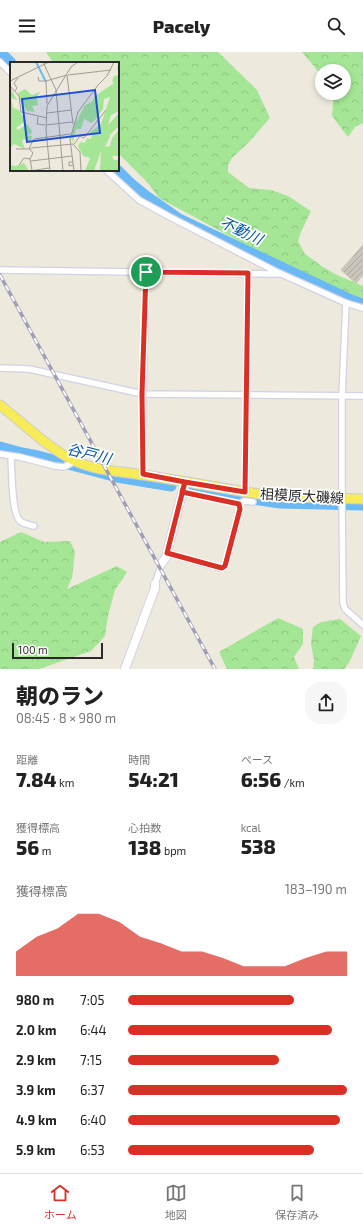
<!DOCTYPE html>
<html lang="ja">
<head>
<meta charset="utf-8">
<style>
	body { margin:0; font-family:"Exo 2","Noto Sans JP",sans-serif; background:#f6f6f6; color:#222; height:100vh; display:flex; flex-direction:column; font-size:15px; white-space:nowrap }
	* { box-sizing:border-box; margin:0 }
	p { font-size:13px; color:#767676 }
	.icon { flex:none; width:22px; height:22px; fill:none; stroke:currentColor; stroke-width:2; stroke-linecap:round; stroke-linejoin:round }
	.map { position:relative; height:617px; overflow:hidden }
	.drawer { display:flex; flex-direction:column; background:#fff; flex:1 }
	.drawer>* { flex:none }
	.tools { position:absolute; left:315px; top:12px; display:grid; gap:8px }
	.tools a { display:grid; place-items:center; width:36px; height:36px; border-radius:50%; background:#fff; box-shadow:0 2px 6px #0003; font-size:20px }
	.scale { position:absolute; left:12px; bottom:10px; width:91px; box-sizing:border-box; padding-left:4px; border:2px solid #2a2a2a; border-top:0; font-size:11px; line-height:14px; white-space:nowrap; color:#2a2a2a; -webkit-text-stroke:3px #fff; paint-order:stroke }
	.pin { position:absolute; display:grid; place-items:center; width:34px; height:34px; color:#fff; margin:-17px; border:2px solid #fff; border-radius:50%; box-shadow:0 1px 4px #0007 }
	.round { display:grid; place-items:center; flex:none; width:42px; height:42px; border-radius:16px; background:#f6f6f6 }
	.overview { display:flex; align-items:center; justify-content:space-between; height:68px; padding:0 16px }
	h1 { font-size:22px; font-weight:800; line-height:30px }
	.metrics { display:grid; grid-template-columns:repeat(3,1fr); gap:6px; height:68px; padding:4px 16px }
	.metrics div { display:grid; align-content:center }
	.metrics b { font-size:20px; font-weight:800 }
	.metrics small { font-size:11px; font-weight:400 }
	.metrics p { font-size:11px }
	.chart { height:112px; padding:8px 16px }
	.chart p { display:flex; justify-content:space-between }
	.chart svg { width:100%; height:72px; margin-top:4px; fill:#d93025; opacity:.7 }
	ul { padding:0 16px; list-style:none; font-size:13px }
	li { display:grid; grid-template-columns:64px 48px 1fr; align-items:center; height:30px }
	li i { height:10px; border-radius:5px; background:#d93025 }
	header { display:flex; justify-content:space-between; align-items:center; height:52px; padding:0 16px; background:#fff; font-size:18px; font-weight:800 }
	.menu { display:flex; justify-content:space-around; align-items:center; height:56px; border-top:1px solid #e0e0e0; background:#fff; font-size:11px; color:#767676 }
	.menu a { display:grid; justify-items:center; gap:2px }
	.menu .on { color:#d93025 }
	.map>svg:first-child { display:block }
</style>
</head>
<body>
<header><svg class="icon" aria-label="menu" viewBox="0 0 24 24"><path d="M4 6h16M4 12h16M4 18h16"/></svg>Pacely<svg class="icon" aria-label="search" viewBox="0 0 24 24"><circle cx="10" cy="10" r="6"/><path d="M15 15l6 6"/></svg></header>
<div class="map">
<svg width="363" height="617" viewBox="0 0 363 617">
	<defs>
		<pattern id="forest-crowns" width="20" height="18" patternUnits="userSpaceOnUse"><rect width="20" height="18" fill="#a4e696"/><path d="M2 6a3 3 0 1 1 6 0M12 15a3 3 0 1 1 6 0" fill="none" stroke="#8dc581"/></pattern>
		<pattern id="building-hatch" width="6" height="6" patternUnits="userSpaceOnUse"><rect width="6" height="6" fill="#c9c5bb"/><path d="M-1 1l2-2M0 6l6-6M5 7l2-2" fill="none" stroke="#ada9a1"/></pattern>
	</defs>
	<rect width="100%" height="100%" fill="#ede9dc"/>
	<g fill="url(#forest-crowns)">
		<polygon points="46,0 218,0 257,38 270,66 248,91 232,106 228,113 228,120 249,136 271,138 288,144 311,159 301,180 298,189 305,202 323,215 337,223 363,234 363,246 340,239 263,202 159,146 148,131 118,101 118,11 55,11 52,9"/>
		<polygon points="302,0 363,0 363,71 355,75 348,85 332,64 334,41 344,41 344,19 322,19 322,24"/>
		<polygon points="21,480 44,490 70,489 75,500 72,526 67,537 117,514 127,520 115,538 108,564 105,584 91,599 39,617 0,617 0,490"/>
		<polygon points="278,566 303,577 303,592 294,605 299,617 227,617 219,600"/>
		<polygon points="340,567 361,584 349,611 344,617 313,617 314,609 311,591 313,575 321,570"/>
	</g>
	<g fill="none" stroke-linecap="round" stroke-linejoin="round">
		<g stroke="#6ab9f4" stroke-width="11">
			<polyline points="0,0 11,11"/>
			<polyline points="117,118 130,131 146,144 179,167 351,248 363,252"/>
			<polyline points="0,395 22,401 38,404 117,425 171,434"/>
			<polyline points="194,438 280,451 363,453"/>
		</g>
	</g>
	<polygon fill="url(#building-hatch)" stroke="#c9c5b5" points="363,193 363,223 356,231 341,218"/>
	<g fill="none" stroke-linecap="round" stroke-linejoin="round">
		<g stroke="#d1d2e4" stroke-width="8">
			<g id="street">
				<polyline points="0,10 11,21"/>
				<polyline points="106,118 139,148 170,165 277,220 346,251 363,256"/>
				<polyline points="0,218 278,222"/>
				<polyline points="346,251 342,344 342,447 343,551 345,557 363,573"/>
				<polyline points="0,316 29,317 143,342 363,344"/>
				<polyline points="0,402 20,405 55,414 64,415 75,409"/>
				<path d="M11 404C12 417 11 460 20 469 24 472 29 473 34 474"/>
				<polyline points="143,422 143,342 146,220"/>
				<polyline points="182,440 240,452 244,449 253,450"/>
				<polyline points="245,440 248,221"/>
				<polyline points="167,501 220,516 225,514 240,457 239,452"/>
				<polyline points="155,532 162,511"/>
			</g>
		</g>
		<g stroke="#d1d2e4" stroke-width="10">
			<g id="secondary">
				<polyline points="162,511 166,505 185,430"/>
				<polyline points="125,617 155,536 155,532"/>
			</g>
		</g>
		<g stroke="#ccc" stroke-width="11">
			<path id="primary" d="M0 353C23 371 49 397 75 409 96 419 120 419 143 423 184 429 225 437 266 443L286 445 363 447"/>
		</g>
		<use href="#street" stroke="#fff" stroke-width="5.5"/>
		<use href="#secondary" stroke="#fff" stroke-width="8"/>
		<use href="#primary" stroke="#f7ec57" stroke-width="9"/>
		<g stroke="#9f9eb6" stroke-width="3.5">
			<polyline id="rail" points="0,223 215,617"/>
		</g>
		<use href="#rail" stroke="#fff" stroke-width="2" stroke-dasharray="6" stroke-linecap="butt"/>
	</g>
	<g fill="none" stroke-linecap="round" stroke-linejoin="round">
		<g stroke="#fff" stroke-width="8">
			<polyline id="route" points="146,220 142,342 143,422 185,430 182,440 239,452 240,457 225,514 222,516 167,501 185,430 245,440 248,221 146,220"/>
		</g>
		<use href="#route" stroke="#d93025" stroke-width="5"/>
	</g>
	<g text-anchor="middle" stroke-width="3.5" stroke-linejoin="round" paint-order="stroke">
		<g font-size="14" fill="#2a2a2a" stroke="#fff">
			<text transform="translate(302 444) rotate(3)" y="5">相模原大磯線</text>
		</g>
		<g font-size="15" font-style="italic" fill="#0753a2" stroke="#fff">
			<text transform="translate(241 179) rotate(25)" y="5">不動川</text>
			<text transform="translate(89 402) rotate(14)" y="5">谷戸川</text>
		</g>
	</g>
	<g transform="translate(10 10)">
		<rect width="109" height="109" fill="#ede9dc"/>
		<path d="M107 5H109V49L101 53 98 63 109 51V64L101 72 95 85 100 84 102 76 109 68V94H102L104 98H109V109H90L91 89 84 109H75L80 96 73 94 68 84 71 80 75 81 77 76 81 77 82 73 80 70 91 62 100 35 94 37 93 47 84 59 81 61 74 57 71 67H66L63 80 61 76 65 62 75 43 82 40 85 34 104 21 102 19 104 14 109 13ZM0 25 7 38 1 36 3 46 9 48 15 59 6 66 8 68 17 62 22 69 21 72 16 73 22 74 21 79 14 77 12 79 15 87 4 82 0 86ZM15 27 22 33 30 30 27 35 28 43 22 44 25 50 17 49 11 40 8 31ZM14 101 19 109H0V103L6 104Z" fill="#a4e696"/>
		<path fill="none" stroke="#6ab9f4" stroke-width="2" d="M26 0 36 20"/>
		<path fill="none" stroke="#9f9d95" stroke-width="1" d="M33 0 46 28M58 13 101 8M28 15 29 19H36L57 13 63 62M0 19 39 0M36 19 37 42M0 24 9 34 11 50 37 56M46 28 53 109M5 29 7 26 4 21 8 16M37 51 61 48M28 55 27 62 35 63M36 63 62 60M64 82 70 74 74 76 96 48M21 86 63 82 70 90 71 109M6 87H21M21 99 62 94M63 100H59V104L63 103M9 103 14 96 20 97M22 108 20 97 23 91 19 86 24 77 60 72M20 109 39 106M40 109 36 68 37 44 61 5 68 0M64 109 60 77 68 50 88 23 97 14 104 0"/>
		<path fill="#1d4ed8" fill-opacity="0.15" stroke="#1d4ed8" stroke-width="2" d="M85 28 90 71 17 80 12 37Z"/>
		<rect width="109" height="109" fill="none" stroke="#2a2a2a" stroke-width="2"/>
	</g>
</svg>
<div class="tools">
<a><svg class="icon" aria-label="layers" viewBox="0 0 24 24"><path d="M12 4l9 5-9 5-9-5zM3 14l9 5 9-5"/></svg></a>
</div>
<div class="scale">100 m</div>
<div class="pin" style="left:146px;top:220px;background:#1e9e55"><svg class="icon" aria-label="arrive" viewBox="0 0 24 24"><path d="M6 21V4h12l-3 4 3 4H6"/></svg></div>
</div>
<section class="drawer">
<div class="overview"><div><h1>朝のラン</h1><p>08:45 · 8 × 980 m</p></div><a class="round"><svg class="icon" aria-label="share" viewBox="0 0 24 24"><path d="M12 15V3M7 8l5-5 5 5M5 13v7h14v-7"/></svg></a></div>
<div class="metrics">
<div><p>距離</p><b>7.84<small> km</small></b></div>
<div><p>時間</p><b>54:21</b></div>
<div><p>ペース</p><b>6:56<small> /km</small></b></div>
</div>
<div class="metrics">
<div><p>獲得標高</p><b>56<small> m</small></b></div>
<div><p>心拍数</p><b>138<small> bpm</small></b></div>
<div><p>kcal</p><b>538</b></div>
</div>
<div class="chart"><p><span>獲得標高</span>183–190 m</p>
<svg viewBox="0 0 160 44" preserveAspectRatio="none"><path d="M0 44V29L10 20L20 15L30 6L40 6L50 11L60 20L70 24L80 29L90 29L100 33L110 38L120 38L130 38L140 33L150 29L160 29V44z"/></svg>
</div>
<ul>
<li><b>980 m</b>7:05<i style="width:76%"></i></li>
<li><b>2.0 km</b>6:44<i style="width:93%"></i></li>
<li><b>2.9 km</b>7:15<i style="width:69%"></i></li>
<li><b>3.9 km</b>6:37<i style="width:100%"></i></li>
<li><b>4.9 km</b>6:40<i style="width:97%"></i></li>
<li><b>5.9 km</b>6:53<i style="width:85%"></i></li>
</ul>
</section>
<nav class="menu">
<a class="on"><svg class="icon" aria-label="home" viewBox="0 0 24 24"><path d="M3 11l9-7 9 7M6 9v11h12V9"/></svg>ホーム</a>
<a><svg class="icon" aria-label="map" viewBox="0 0 24 24"><path d="M3 6l6-2 6 2 6-2v14l-6 2-6-2-6 2zM9 4v14M15 6v14"/></svg>地図</a>
<a><svg class="icon" aria-label="saved" viewBox="0 0 24 24"><path d="M7 4h10v16l-5-4-5 4z"/></svg>保存済み</a>
</nav>
</body>
</html>
